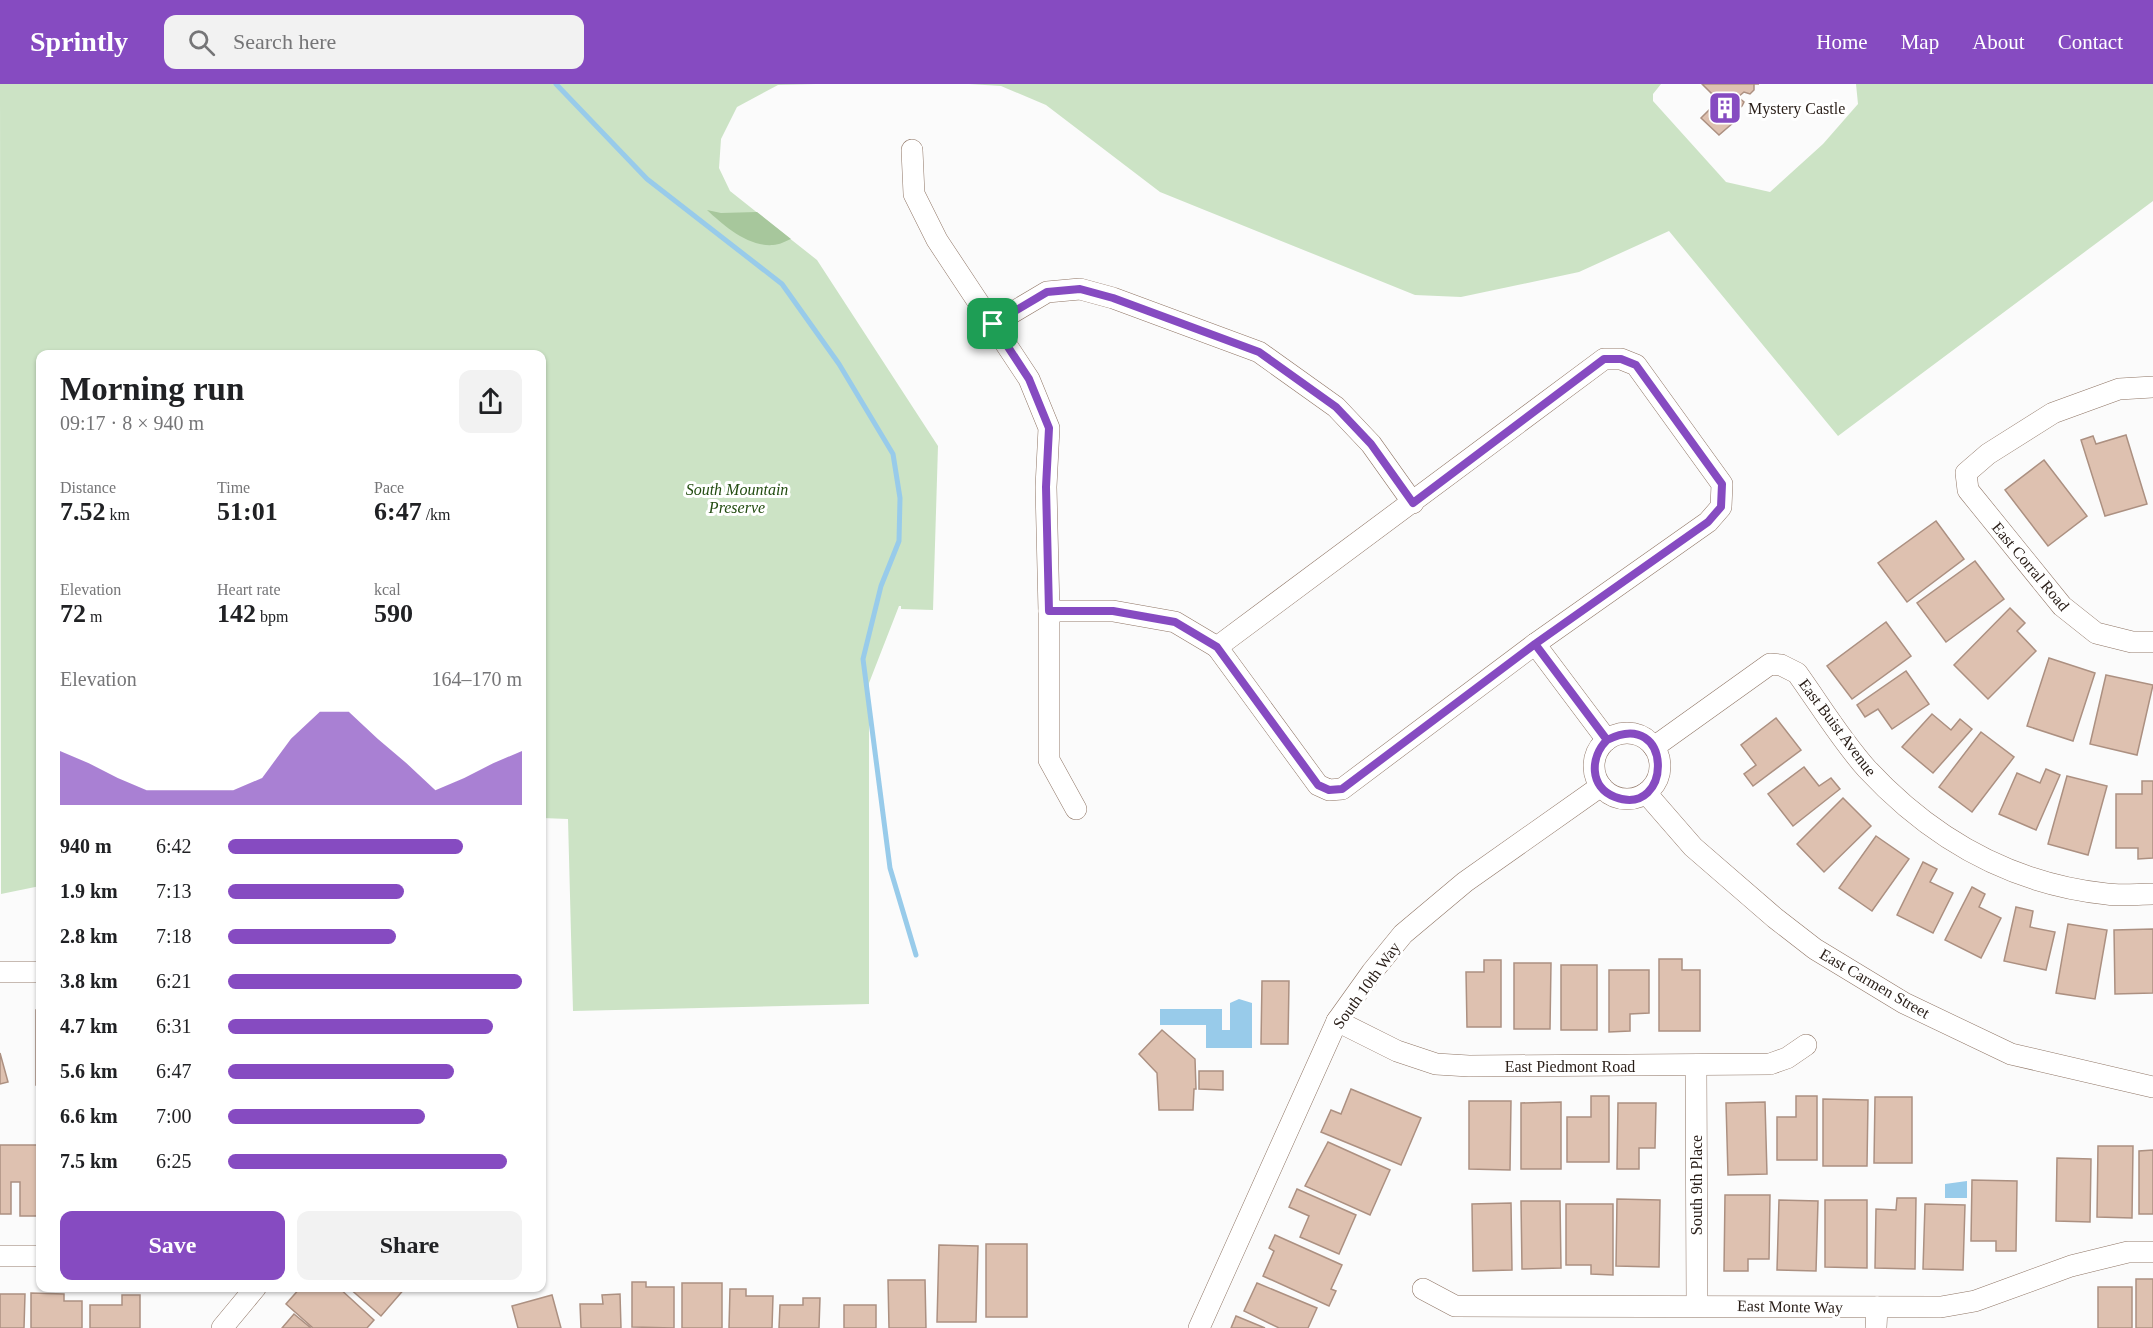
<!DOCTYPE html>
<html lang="en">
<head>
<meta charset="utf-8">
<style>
	body { margin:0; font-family:"Times New Roman",serif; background:#f2f2f2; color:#202124; height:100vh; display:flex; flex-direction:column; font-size:22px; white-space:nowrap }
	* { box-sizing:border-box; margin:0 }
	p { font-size:20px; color:#757577 }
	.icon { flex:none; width:33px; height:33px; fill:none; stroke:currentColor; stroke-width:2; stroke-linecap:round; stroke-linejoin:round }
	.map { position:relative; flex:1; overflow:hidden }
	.sheet { position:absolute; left:36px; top:266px; width:510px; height:942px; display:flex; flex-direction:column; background:#fff; border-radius:12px; box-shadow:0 2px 4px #0004 }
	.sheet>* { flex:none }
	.pin { position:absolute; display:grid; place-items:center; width:51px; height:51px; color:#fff; margin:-26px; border-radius:12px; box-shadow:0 3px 9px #0006 }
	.round { display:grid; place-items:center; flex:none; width:63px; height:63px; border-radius:12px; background:#f2f2f2 }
	.summary { display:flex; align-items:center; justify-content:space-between; height:102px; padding:0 24px }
	h1 { font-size:33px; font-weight:800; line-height:45px }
	.stats { display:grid; grid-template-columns:repeat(3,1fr); gap:9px; height:102px; padding:6px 24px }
	.stats div { display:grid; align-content:center }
	.stats b { font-size:26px; font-weight:800 }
	.stats small { font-size:16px; font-weight:400 }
	.stats p { font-size:16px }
	.chart { height:168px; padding:12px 24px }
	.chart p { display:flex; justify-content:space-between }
	.chart svg { width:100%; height:108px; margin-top:6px; fill:#864bc1; opacity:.7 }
	.action { display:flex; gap:12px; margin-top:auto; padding:12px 24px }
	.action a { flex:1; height:69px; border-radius:12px; background:#864bc1; color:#fff; font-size:24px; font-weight:800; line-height:69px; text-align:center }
	.action a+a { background:#f2f2f2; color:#202124 }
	ul { padding:0 24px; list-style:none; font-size:20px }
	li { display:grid; grid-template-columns:96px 72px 1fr; align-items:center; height:45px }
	li i { height:15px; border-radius:8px; background:#864bc1 }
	header { display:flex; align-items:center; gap:36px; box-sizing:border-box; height:84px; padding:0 30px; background:#864bc1; color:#fff }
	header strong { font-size:28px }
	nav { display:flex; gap:33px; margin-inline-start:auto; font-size:21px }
	.search { width:420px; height:54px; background:#f2f2f2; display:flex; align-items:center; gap:15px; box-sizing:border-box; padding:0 21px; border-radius:12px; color:#757577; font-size:22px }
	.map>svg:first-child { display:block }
</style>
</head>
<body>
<header>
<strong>Sprintly</strong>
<div class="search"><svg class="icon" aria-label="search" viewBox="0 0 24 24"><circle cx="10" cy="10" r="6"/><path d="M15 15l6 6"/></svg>Search here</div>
<nav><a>Home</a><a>Map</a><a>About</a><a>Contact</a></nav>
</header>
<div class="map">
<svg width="2153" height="1244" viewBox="0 0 2153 1244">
	<rect width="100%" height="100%" fill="#fbfbfb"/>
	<g fill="#cce3c5">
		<polygon points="0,0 816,0 778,1 737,23 721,55 719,84 730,107 817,176 938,362 933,526 901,525 901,522 899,522 869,599 869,920 573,927 568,735 542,734 542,270 40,270 40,802 1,810"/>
		<polygon points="969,0 1661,0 1653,10 1653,17 1726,98 1770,108 1823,60 1858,20 1856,0 2153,0 2153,117 1838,352 1669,147 1579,188 1461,213 1415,211 1160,108 1046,21 1001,2"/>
	</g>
	<path fill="#a7c79c" d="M707 126 721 129 757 128 791 155C786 157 779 161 773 161 748 163 723 141 707 126Z"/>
	<g fill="#98cbea">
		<polygon points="1239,915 1252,919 1252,964 1206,964 1206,941 1160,941 1160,925 1222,925 1222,946 1230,946 1230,919"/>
		<polygon points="1967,1097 1967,1114 1945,1114 1945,1100"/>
	</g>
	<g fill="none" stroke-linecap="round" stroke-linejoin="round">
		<polyline stroke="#98cbea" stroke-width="5" points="556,0 647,95 782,200 839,280 893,370 900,414 899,457 881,502 863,575 890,784 916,871"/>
	</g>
	<g fill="#dec1b0" stroke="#ac9081" stroke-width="1.5">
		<polygon points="1702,0 1759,0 1754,0 1754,6 1750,10 1744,8 1738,13 1744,18 1742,22 1728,33 1734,38 1719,51 1701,34 1715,20 1713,11"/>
		<polygon points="2126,351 2147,420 2105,432 2081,356 2093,352 2096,360"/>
		<polygon points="2044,376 2087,432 2048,462 2005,406"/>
		<polygon points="1936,437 1964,475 1907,518 1878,479"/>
		<polygon points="1975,477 2004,515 1946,558 1917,519"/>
		<polygon points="2010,524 2025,539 2017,547 2036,567 1988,615 1954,581"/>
		<polygon points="1886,538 1911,572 1852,615 1827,582"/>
		<polygon points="2049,574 2095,589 2073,657 2027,642"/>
		<polygon points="1906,587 1929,620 1892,645 1878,625 1865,633 1857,621"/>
		<polygon points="2106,591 2153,601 2137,671 2090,660"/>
		<polygon points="1932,630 1951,646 1960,635 1972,645 1933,689 1902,663"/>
		<polygon points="1776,634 1801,666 1753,702 1744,690 1756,681 1741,661"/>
		<polygon points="1981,648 2014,673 1972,728 1939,703"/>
		<polygon points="1804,683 1819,702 1831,694 1840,705 1793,742 1768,710"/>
		<polygon points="2046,685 2060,691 2036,746 1999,730 2017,689 2040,699"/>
		<polygon points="2067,692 2107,702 2088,771 2048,760"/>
		<polygon points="2142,697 2153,697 2153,774 2138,775 2138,764 2116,764 2116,710 2142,710"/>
		<polygon points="1843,714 1871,742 1824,788 1797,760"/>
		<polygon points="1876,752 1909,775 1872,827 1839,804"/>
		<polygon points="1923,778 1937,785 1930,798 1953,809 1933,849 1897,831"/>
		<polygon points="1972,803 1985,810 1979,823 2001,834 1981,874 1945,856"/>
		<polygon points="2016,823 2033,827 2030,843 2055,848 2046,886 2004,877"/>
		<polygon points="2068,840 2107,846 2095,915 2056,909"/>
		<polygon points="2153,845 2153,909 2115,910 2114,846"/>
		<polygon points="1659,875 1682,875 1682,886 1700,886 1700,947 1659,947"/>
		<polygon points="1484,876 1501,876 1501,943 1467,943 1466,888 1484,888"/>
		<polygon points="1514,879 1551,879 1550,945 1514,945"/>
		<rect x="1561" y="881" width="36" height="65"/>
		<polygon points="1609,886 1649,886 1649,929 1630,930 1630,947 1609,948"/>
		<polygon points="1262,897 1289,897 1288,960 1261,960"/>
		<rect x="36" y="926" width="4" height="75"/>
		<polygon points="1162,946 1195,975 1196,1005 1194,1005 1193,1026 1159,1026 1157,989 1139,970"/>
		<polygon points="0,969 8,998 0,1000"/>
		<polygon points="1199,987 1223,987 1223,1006 1199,1005"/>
		<polygon points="1351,1005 1421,1034 1401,1081 1321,1048 1331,1026 1341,1030"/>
		<polygon points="1591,1012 1609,1012 1609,1078 1567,1078 1567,1033 1591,1033"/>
		<polygon points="1796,1012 1817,1012 1817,1076 1777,1076 1777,1033 1796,1033"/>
		<polygon points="1875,1013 1912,1013 1912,1079 1874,1079"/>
		<polygon points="1823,1015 1868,1016 1867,1082 1823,1082"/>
		<polygon points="1469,1017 1511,1017 1510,1086 1469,1085"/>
		<polygon points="1561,1018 1561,1085 1521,1085 1521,1019"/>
		<polygon points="1765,1018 1767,1090 1728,1091 1726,1019"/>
		<polygon points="1618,1019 1656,1019 1655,1064 1639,1064 1639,1085 1617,1085"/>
		<polygon points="1328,1058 1390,1086 1370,1131 1305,1102"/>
		<polygon points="0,1061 40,1061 40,1132 20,1132 20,1098 11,1098 11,1130 0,1130"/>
		<polygon points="2098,1062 2133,1062 2132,1134 2097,1133"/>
		<polygon points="2153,1066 2153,1130 2139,1130 2139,1067"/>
		<polygon points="2057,1074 2091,1075 2090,1138 2056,1137"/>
		<polygon points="1972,1096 2017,1097 2016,1167 1996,1167 1996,1157 1971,1157"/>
		<polygon points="1297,1105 1356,1131 1339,1170 1300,1153 1309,1132 1289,1123"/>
		<polygon points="1725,1111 1770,1111 1769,1175 1748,1175 1748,1187 1724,1187"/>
		<polygon points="1897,1114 1916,1114 1915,1185 1875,1184 1876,1125 1896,1126"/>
		<polygon points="1617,1115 1660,1116 1659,1183 1616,1182"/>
		<polygon points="1779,1116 1818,1117 1816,1187 1777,1186"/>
		<polygon points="1825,1116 1867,1116 1867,1184 1825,1183"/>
		<polygon points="1521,1117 1560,1117 1561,1184 1522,1185"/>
		<polygon points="1511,1119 1512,1186 1473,1187 1472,1120"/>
		<polygon points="1566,1120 1613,1120 1613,1191 1591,1190 1591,1181 1566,1181"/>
		<polygon points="1925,1120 1965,1121 1963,1186 1923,1185"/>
		<polygon points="1275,1151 1342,1181 1331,1205 1336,1207 1329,1222 1263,1192 1274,1167 1269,1164"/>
		<rect x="986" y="1160" width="41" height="73"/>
		<polygon points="939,1161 978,1162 976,1238 937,1238"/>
		<rect x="2136" y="1195" width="17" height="49"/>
		<polygon points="888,1196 925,1196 926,1244 889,1244"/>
		<polygon points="632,1198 646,1198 646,1203 674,1203 674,1244 632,1243"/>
		<rect x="682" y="1199" width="40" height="45"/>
		<polygon points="1257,1199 1317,1224 1308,1244 1279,1244 1244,1227"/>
		<polygon points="301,1203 338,1203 374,1236 367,1244 313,1244 286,1220"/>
		<polygon points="348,1203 406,1203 381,1232"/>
		<rect x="2098" y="1203" width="34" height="41"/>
		<polygon points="730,1205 746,1205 746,1212 773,1212 772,1244 729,1244"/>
		<polygon points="31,1209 64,1210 64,1217 82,1217 82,1244 31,1244"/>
		<polygon points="0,1210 25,1210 24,1244 0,1244"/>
		<polygon points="620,1210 621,1244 581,1244 580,1220 603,1220 602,1211"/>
		<polygon points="122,1211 140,1211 140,1244 90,1244 90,1221 122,1221"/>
		<polygon points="552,1211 561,1244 518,1244 512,1222"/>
		<polygon points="803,1214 820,1214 819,1244 779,1244 780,1221 803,1221"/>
		<rect x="844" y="1221" width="32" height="23"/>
		<polygon points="294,1230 311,1244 282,1244"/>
		<polygon points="1236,1232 1265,1244 1231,1244"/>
	</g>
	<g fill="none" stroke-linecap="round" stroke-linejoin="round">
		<g stroke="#8f7565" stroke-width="22">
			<g id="minor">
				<polyline points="912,66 914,110 937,156 1029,295 1049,344 1046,403 1049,527 1113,527 1175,538 1217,563 1604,275 1621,275 1636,281 1722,400 1721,423 1708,438 1535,560 1607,656"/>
				<polyline points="993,240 1047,208 1080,205 1113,214 1259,268 1336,323 1371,360 1413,419"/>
				<polyline points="2153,303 2119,305 2053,329 1988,370 1966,389 1968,406 2062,522 2096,549 2132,558 2153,558"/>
				<polyline points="1049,527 1049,676 1076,725"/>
				<polyline points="1217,563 1318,701 1329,706 1342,705 1535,560"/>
				<circle cx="1627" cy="682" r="33"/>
				<path d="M1654 663 1770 580 1781 581 1797 589C1820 621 1841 656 1867 685 1932 755 2012 800 2107 810 2122 812 2138 810 2153 810"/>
				<polyline points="1646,709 1693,763 1775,834 1815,865 1904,919 2011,970 2153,1003"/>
				<polyline points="0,888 40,888"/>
				<polyline points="1337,937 1397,967 1436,980 1469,982 1770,980 1787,974 1806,961"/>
				<polyline points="1696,981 1697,1221"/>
				<polyline points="0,1172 40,1172"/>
				<polyline points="1423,1205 1455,1222 1941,1223 1975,1217 2071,1182 2128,1168 2153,1168"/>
				<polyline points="222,1244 256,1203"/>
				<polyline points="1199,1244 1337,937 1372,888 1403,850 1465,798 1601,702"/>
				<polyline points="1876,1244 1877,1223"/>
			</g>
		</g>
		<use href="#minor" stroke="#fff" stroke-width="21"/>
	</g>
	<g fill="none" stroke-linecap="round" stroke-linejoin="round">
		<g stroke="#fff" stroke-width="12">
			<path id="route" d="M993 240 1029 295 1049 344 1046 403 1049 527H1113L1175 538 1217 563 1318 701 1329 706 1342 705 1535 560 1607 656C1590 673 1589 703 1615 713 1673 735 1674 622 1607 656L1535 560 1708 438 1721 423 1722 400 1636 281 1621 275H1604L1413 419 1371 360 1336 323 1259 268 1113 214 1080 205 1047 208 993 240"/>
		</g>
		<use href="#route" stroke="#864bc1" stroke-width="8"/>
	</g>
	<defs>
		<g id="building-square" transform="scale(1.725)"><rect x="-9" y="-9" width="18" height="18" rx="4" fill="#864bc1" stroke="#fff"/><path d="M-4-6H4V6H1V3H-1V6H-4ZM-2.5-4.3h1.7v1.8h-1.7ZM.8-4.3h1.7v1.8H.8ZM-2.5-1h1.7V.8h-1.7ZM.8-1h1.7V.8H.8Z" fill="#fff"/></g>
	</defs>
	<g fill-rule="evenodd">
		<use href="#building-square" x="1725" y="24"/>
	</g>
	<g text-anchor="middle" stroke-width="6" stroke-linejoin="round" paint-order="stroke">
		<g font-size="16" fill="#281d17" stroke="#fff" text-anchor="start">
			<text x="1748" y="30">Mystery Castle</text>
		</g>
		<g font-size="16" font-style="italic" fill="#234c11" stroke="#fff">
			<text x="737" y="411">South Mountain<tspan x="737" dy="18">Preserve</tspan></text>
		</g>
		<g font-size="16" fill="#281d17" stroke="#fff">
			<text transform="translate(2031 482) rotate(50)" y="6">East Corral Road</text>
			<text transform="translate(1838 643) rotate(53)" y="6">East Buist Avenue</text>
			<text transform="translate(1875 899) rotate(30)" y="6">East Carmen Street</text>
			<text transform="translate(1366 901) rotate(-54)" y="6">South 10th Way</text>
			<text x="1570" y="988">East Piedmont Road</text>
			<text transform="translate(1696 1101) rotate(-90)" y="6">South 9th Place</text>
			<text transform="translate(1790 1222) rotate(1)" y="6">East Monte Way</text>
		</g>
	</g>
</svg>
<div class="pin" style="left:993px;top:240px;background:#1e9e55"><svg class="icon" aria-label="arrive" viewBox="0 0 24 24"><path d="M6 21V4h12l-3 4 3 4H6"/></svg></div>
<section class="sheet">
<div class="summary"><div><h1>Morning run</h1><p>09:17 · 8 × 940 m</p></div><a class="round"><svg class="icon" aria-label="share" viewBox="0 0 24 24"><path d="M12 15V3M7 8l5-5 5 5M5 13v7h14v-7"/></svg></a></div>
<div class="stats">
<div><p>Distance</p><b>7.52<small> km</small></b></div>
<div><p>Time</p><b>51:01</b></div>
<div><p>Pace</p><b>6:47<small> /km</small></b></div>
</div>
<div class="stats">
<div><p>Elevation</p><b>72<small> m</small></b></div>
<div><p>Heart rate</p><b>142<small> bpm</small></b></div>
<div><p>kcal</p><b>590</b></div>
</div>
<div class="chart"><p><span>Elevation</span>164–170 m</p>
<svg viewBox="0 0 160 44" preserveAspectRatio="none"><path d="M0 44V22L10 27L20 33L30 38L40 38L50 38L60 38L70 33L80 17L90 6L100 6L110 17L120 27L130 38L140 33L150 27L160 22V44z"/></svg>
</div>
<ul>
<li><b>940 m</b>6:42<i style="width:80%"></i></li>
<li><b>1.9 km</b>7:13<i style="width:60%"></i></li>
<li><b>2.8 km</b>7:18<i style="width:57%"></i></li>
<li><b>3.8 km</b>6:21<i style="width:100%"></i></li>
<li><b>4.7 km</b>6:31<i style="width:90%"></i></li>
<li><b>5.6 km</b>6:47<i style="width:77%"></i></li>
<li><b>6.6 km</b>7:00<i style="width:67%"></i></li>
<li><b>7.5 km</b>6:25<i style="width:95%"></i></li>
</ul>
<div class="action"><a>Save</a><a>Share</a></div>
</section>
</div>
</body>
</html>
